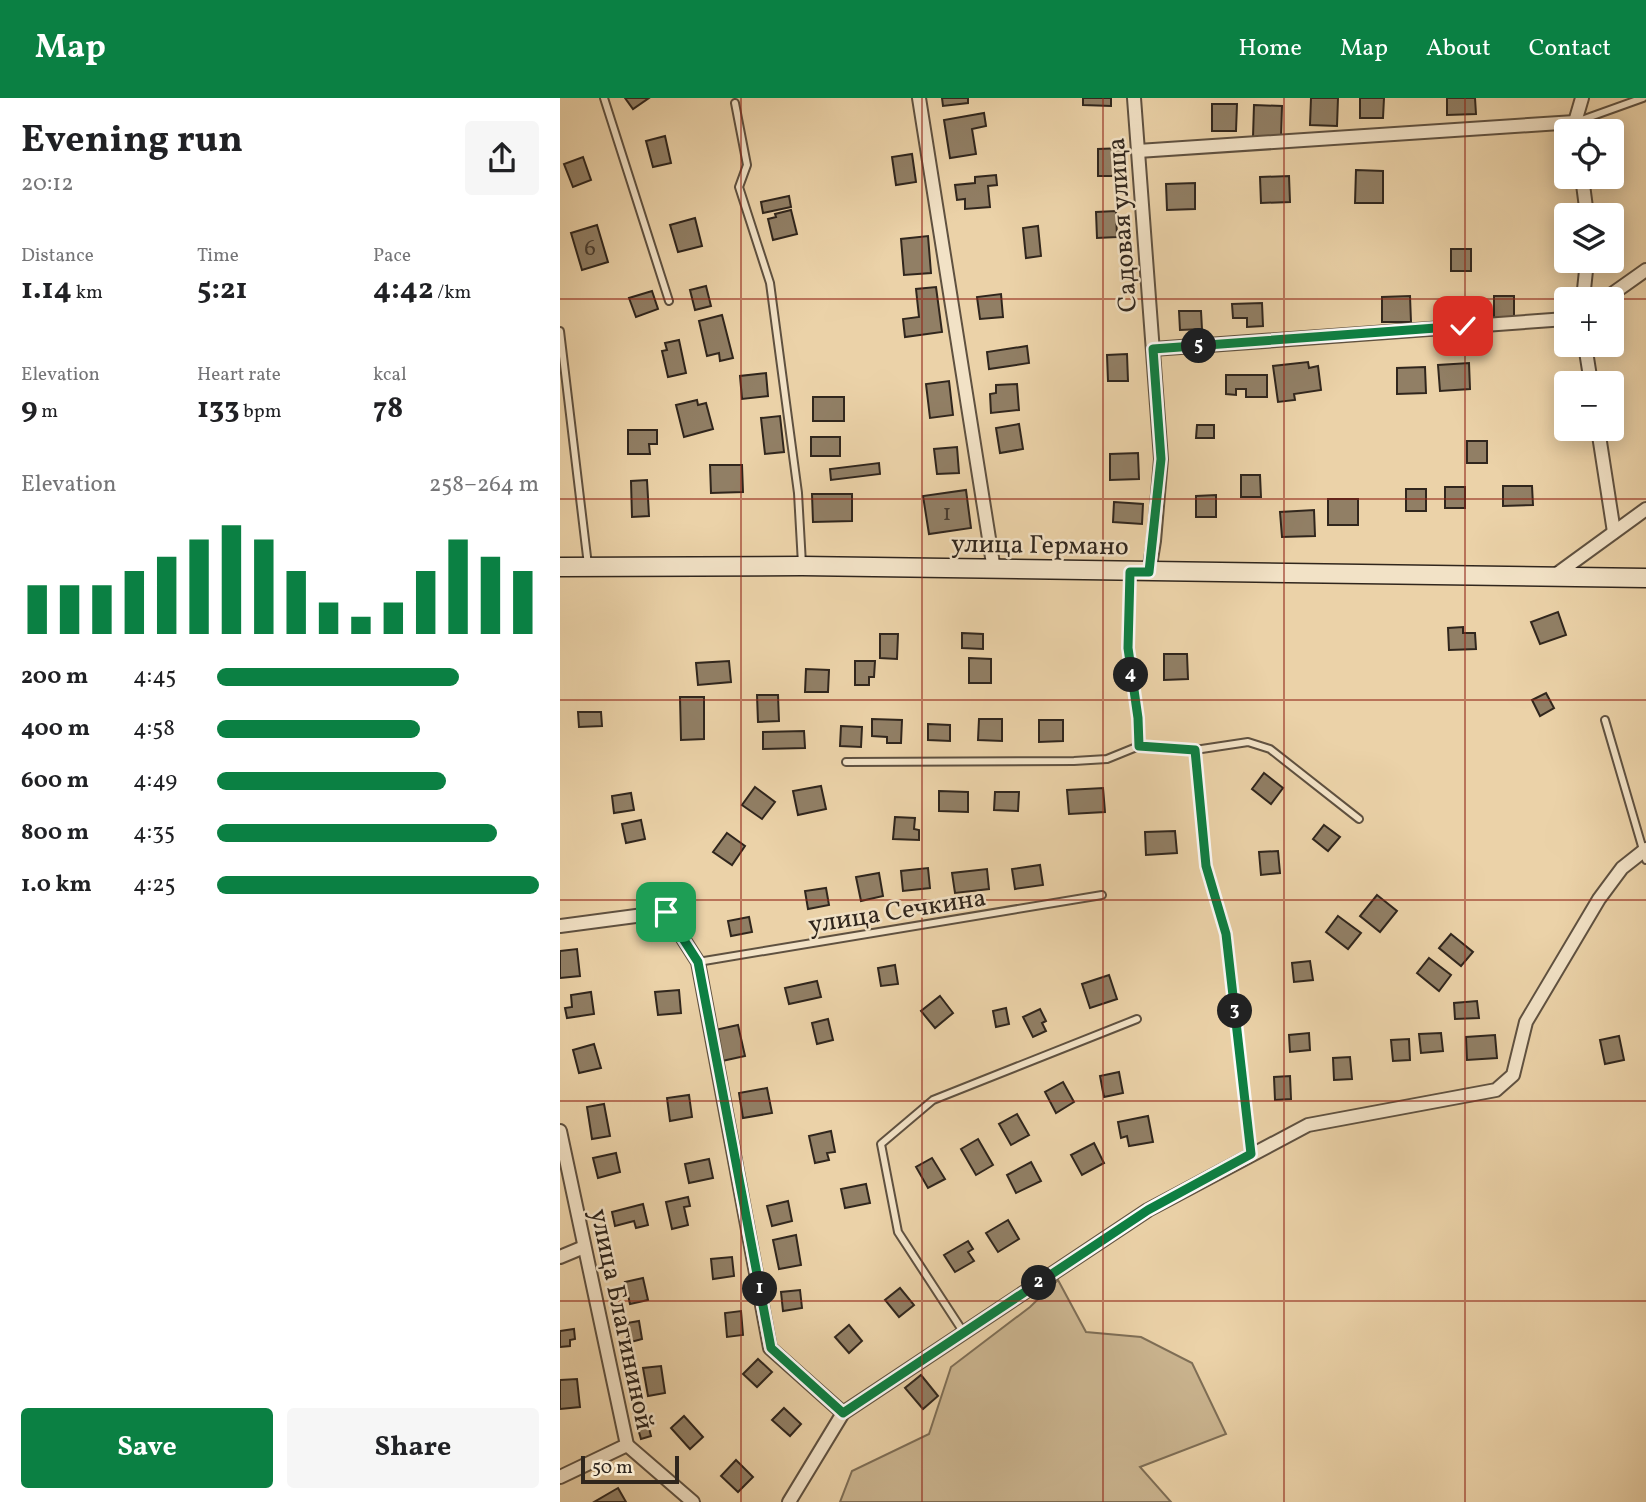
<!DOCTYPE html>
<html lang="en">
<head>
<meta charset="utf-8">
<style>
	body { margin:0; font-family:Vollkorn,serif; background:#f6f6f6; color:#202124; height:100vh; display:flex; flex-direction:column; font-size:26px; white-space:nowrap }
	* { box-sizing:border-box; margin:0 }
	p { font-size:23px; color:#757577 }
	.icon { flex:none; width:38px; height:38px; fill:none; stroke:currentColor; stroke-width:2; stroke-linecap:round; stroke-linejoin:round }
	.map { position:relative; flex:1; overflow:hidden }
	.details { display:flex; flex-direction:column; background:#fff; width:560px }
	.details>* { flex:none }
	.controls { position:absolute; left:994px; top:21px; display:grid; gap:14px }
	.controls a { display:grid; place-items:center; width:70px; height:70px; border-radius:7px; background:#fff; box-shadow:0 4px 18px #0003; font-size:35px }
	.scale { position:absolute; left:21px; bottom:18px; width:98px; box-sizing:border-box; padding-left:7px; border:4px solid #30261d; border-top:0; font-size:19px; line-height:24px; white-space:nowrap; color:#30261d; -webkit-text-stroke:5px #f2e2c6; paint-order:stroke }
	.pin { position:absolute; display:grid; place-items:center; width:60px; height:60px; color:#fff; margin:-30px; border-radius:14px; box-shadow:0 4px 10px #0006 }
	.km { position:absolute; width:35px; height:35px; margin:-18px; border-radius:50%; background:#222; color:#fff; font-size:19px; line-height:35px; text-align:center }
	.round { display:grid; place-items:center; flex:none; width:74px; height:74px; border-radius:7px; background:#f6f6f6 }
	.head { display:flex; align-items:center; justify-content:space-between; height:119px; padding:0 21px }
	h1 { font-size:38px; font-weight:700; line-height:52px }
	.stats { display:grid; grid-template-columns:repeat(3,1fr); gap:10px; height:119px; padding:7px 21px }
	.stats div { display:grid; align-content:center }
	.stats b { font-size:30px; font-weight:700 }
	.stats small { font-size:19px; font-weight:400 }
	.stats p { font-size:19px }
	.chart { height:196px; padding:14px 21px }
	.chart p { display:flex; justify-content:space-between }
	.chart svg { width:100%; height:126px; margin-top:7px; stroke:#0b8043; stroke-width:6 }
	.action { display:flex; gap:14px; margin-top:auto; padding:14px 21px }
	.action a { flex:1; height:80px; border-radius:7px; background:#0b8043; color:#fff; font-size:28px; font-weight:700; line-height:80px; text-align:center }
	.action a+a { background:#f6f6f6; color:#202124 }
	ul { padding:0 21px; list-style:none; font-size:23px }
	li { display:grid; grid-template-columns:112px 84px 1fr; align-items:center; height:52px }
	li i { height:18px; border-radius:9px; background:#0b8043 }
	header { display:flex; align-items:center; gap:42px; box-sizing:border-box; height:98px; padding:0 35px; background:#0b8043; color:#fff }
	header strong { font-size:33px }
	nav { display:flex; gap:38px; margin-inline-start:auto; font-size:24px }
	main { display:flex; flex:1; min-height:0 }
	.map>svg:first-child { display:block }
</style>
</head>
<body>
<header>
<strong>Map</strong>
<nav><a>Home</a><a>Map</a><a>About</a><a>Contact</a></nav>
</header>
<main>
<section class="details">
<div class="head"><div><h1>Evening run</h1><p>20:12</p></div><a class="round"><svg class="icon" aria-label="share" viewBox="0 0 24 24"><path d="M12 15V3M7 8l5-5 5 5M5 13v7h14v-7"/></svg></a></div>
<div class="stats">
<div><p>Distance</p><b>1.14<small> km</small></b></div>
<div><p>Time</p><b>5:21</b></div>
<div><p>Pace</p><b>4:42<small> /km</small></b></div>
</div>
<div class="stats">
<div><p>Elevation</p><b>9<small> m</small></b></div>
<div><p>Heart rate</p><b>133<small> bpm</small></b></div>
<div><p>kcal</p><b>78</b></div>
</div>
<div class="chart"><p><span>Elevation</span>258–264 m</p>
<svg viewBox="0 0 160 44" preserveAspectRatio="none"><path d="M5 44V27M15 44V27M25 44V27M35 44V22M45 44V17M55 44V11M65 44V6M75 44V11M85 44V22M95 44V33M105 44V38M115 44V33M125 44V22M135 44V11M145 44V17M155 44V22"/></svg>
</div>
<ul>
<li><b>200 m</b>4:45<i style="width:75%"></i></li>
<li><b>400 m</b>4:58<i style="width:63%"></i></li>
<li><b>600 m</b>4:49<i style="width:71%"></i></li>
<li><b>800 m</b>4:35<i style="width:87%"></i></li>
<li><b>1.0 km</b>4:25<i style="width:100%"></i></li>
</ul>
<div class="action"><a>Save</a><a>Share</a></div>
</section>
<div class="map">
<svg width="1086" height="1404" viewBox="0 0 1086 1404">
	<rect width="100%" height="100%" fill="#ebd2a8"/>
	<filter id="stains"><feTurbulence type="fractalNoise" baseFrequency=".00286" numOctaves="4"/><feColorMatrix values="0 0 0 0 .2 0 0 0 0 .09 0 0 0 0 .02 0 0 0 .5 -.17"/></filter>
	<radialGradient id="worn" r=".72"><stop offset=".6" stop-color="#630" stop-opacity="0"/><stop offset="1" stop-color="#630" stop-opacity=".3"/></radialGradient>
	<polygon fill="#cbb590" stroke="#7e6e56" stroke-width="2" points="498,1182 526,1234 581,1239 632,1265 666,1336 580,1369 611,1404 280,1404 292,1373 369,1336 391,1269 470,1209"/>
	<g fill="#917f65" stroke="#30261d" stroke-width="2">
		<polygon points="65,0 89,0 73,11"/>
		<polygon points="382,0 408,0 408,5 383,8"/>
		<polygon points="523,0 551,0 551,8 523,7"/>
		<polygon points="751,0 778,0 777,28 750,27"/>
		<polygon points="800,0 824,0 823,20 800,20"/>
		<polygon points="887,0 915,0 916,16 887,17"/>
		<polygon points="652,6 677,6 676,33 652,33"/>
		<polygon points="694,7 722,8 721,40 693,39"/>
		<polygon points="424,15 426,28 412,31 416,56 390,60 384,22"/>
		<polygon points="105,38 111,65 93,69 86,43"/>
		<polygon points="564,50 565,78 538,78 538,51"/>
		<polygon points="352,56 356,84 336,87 332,59"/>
		<polygon points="23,59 31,82 13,89 4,66"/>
		<polygon points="796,72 823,73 823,105 795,105"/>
		<polygon points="436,77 437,87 428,88 430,109 405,111 405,101 397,102 395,87 415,85 415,79"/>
		<polygon points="729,78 730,104 701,105 700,79"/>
		<polygon points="635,85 635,111 607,112 606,86"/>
		<polygon points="229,98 231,109 203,115 201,104"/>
		<polygon points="231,112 237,136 213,142 208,121 216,119 215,116"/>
		<polygon points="556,113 557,139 537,140 536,114"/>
		<polygon points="135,120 142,148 118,154 110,127"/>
		<polygon points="37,127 48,164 22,172 11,135"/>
		<polygon points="478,128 481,158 466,160 463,130"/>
		<polygon points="368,138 371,175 344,177 341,141"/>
		<rect x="891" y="151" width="20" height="22"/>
		<polygon points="146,188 151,208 135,212 130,192"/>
		<polygon points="376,189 382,234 345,239 343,221 359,219 356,191"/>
		<polygon points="92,193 98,211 76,219 69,200"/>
		<polygon points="441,196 443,219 420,221 417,199"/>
		<polygon points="850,198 851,224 822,224 822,199"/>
		<rect x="934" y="198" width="20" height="22"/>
		<polygon points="702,205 703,228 687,229 687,220 673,220 672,206"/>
		<polygon points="619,213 641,213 642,231 620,232"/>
		<polygon points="162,217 173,260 160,263 159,255 147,258 139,223"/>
		<polygon points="119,242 126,275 108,279 102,253 107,252 105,245"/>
		<polygon points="467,248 469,265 429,271 427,254"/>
		<polygon points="567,256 568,283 548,283 547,257"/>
		<polygon points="748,264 749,270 758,268 761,292 734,296 735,302 718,304 713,268"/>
		<polygon points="909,265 910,291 880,293 878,267"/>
		<polygon points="865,269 866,295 837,296 837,270"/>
		<polygon points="206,275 208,298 182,301 180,278"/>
		<polygon points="666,277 707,277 707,299 686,299 686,291 676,291 676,297 666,296"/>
		<polygon points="389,283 393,317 370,320 366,286"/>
		<polygon points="457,286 459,312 431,315 430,296 436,295 436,287"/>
		<rect x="253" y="299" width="31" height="24"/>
		<polygon points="137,302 138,307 146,305 153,331 124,339 116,307"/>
		<polygon points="220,318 224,354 205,356 201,320"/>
		<polygon points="459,326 463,351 440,355 436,330"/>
		<polygon points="637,327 654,327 654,340 636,340"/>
		<polygon points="68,332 97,332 97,346 89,346 90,356 68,356"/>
		<rect x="251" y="339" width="29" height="19"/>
		<rect x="907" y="343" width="20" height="22"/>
		<polygon points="397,349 399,375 377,376 374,351"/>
		<polygon points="578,355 579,381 550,382 550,356"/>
		<polygon points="319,365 320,376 271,382 270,371"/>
		<polygon points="150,367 182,367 183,394 151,395"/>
		<polygon points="681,377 700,377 701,399 681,399"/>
		<polygon points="87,382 89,418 72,419 71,383"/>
		<polygon points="943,388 972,388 973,407 943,408"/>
		<rect x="885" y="389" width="20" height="21"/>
		<rect x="846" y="391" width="20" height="22"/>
		<polygon points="406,392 411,430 369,436 363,398"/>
		<polygon points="252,396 292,396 292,423 253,424"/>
		<polygon points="656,397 656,419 636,419 636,398"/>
		<rect x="768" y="401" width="30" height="26"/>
		<polygon points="554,404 583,406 582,426 553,424"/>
		<polygon points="754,412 755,438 722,439 720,414"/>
		<polygon points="998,514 1006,537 980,546 971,524"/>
		<polygon points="903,529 903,535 915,535 916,551 889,552 888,530"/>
		<polygon points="402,535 423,536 423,551 402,550"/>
		<polygon points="320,536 338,536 337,561 320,560"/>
		<polygon points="604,556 627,556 628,581 604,582"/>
		<polygon points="409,560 431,561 431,585 409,585"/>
		<polygon points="169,563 171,584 138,587 136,565"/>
		<polygon points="295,563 315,563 314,579 309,579 309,587 295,587"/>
		<polygon points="246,571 269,572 268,594 245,594"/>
		<polygon points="986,595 994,610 980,618 972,602"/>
		<polygon points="197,597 218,597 219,623 198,624"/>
		<polygon points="120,599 144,599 144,641 121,642"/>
		<polygon points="18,614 41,614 42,628 19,629"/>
		<polygon points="312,621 342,622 341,645 327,645 327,639 312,638"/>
		<polygon points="419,621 442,621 442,643 418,642"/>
		<polygon points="479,622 503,622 503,643 479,644"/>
		<polygon points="368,626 390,627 390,643 368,642"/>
		<polygon points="281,628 302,629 301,649 280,648"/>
		<polygon points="244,633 245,650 203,651 203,634"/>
		<polygon points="704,675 723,690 711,706 692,691"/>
		<polygon points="261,688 266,711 238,717 233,693"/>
		<polygon points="195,689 215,704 202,721 182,707"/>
		<polygon points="543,690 545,714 509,716 507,692"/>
		<polygon points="379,693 408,694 408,714 379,713"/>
		<polygon points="435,694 459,694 458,713 434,712"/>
		<polygon points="71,695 74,712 54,715 52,698"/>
		<polygon points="335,719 355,720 354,731 359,732 359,742 333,741"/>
		<polygon points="81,722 85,741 66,745 62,726"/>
		<polygon points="764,727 780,739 768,753 753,741"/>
		<polygon points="615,733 617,755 586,757 585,734"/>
		<polygon points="167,735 185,748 172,767 153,754"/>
		<polygon points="718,753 720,775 701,777 699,754"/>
		<polygon points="480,767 483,787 455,791 452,771"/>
		<polygon points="368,770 370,790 343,793 341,773"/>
		<polygon points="427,771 429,791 395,795 392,775"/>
		<polygon points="319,775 323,798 301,803 296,779"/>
		<polygon points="266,790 269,807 248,811 245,793"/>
		<polygon points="817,797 837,813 820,834 800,818"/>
		<polygon points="778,818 801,835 788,851 766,834"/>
		<polygon points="189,819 192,834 171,838 168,823"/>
		<polygon points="891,836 913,854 901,868 879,850"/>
		<polygon points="17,851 20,878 0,880 0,853"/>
		<polygon points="869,860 891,877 879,893 857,875"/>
		<polygon points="750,863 753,882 734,884 732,865"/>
		<polygon points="335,867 338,886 321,888 318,870"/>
		<polygon points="549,877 557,901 530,910 522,886"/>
		<polygon points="257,883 261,899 229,906 225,890"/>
		<polygon points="119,892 121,915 98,917 95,894"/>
		<polygon points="31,894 34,916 7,920 5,910 12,909 11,897"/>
		<polygon points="380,898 393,915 375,930 361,913"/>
		<polygon points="917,903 919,920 895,921 894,905"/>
		<polygon points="446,910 449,926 436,929 433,913"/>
		<polygon points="480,911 486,923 482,925 486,933 473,939 463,919"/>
		<polygon points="268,921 273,942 257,946 252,925"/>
		<polygon points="178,927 185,958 162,963 155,932"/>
		<polygon points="749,935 750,952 730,954 729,937"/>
		<polygon points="881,935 883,953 861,955 859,936"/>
		<polygon points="935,937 937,960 907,962 906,939"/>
		<polygon points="1059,938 1064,962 1045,966 1040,942"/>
		<polygon points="849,941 850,962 833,963 831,942"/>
		<polygon points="34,946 41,970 19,975 13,952"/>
		<polygon points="790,959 792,981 774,982 773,960"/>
		<polygon points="559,974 563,995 544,999 540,978"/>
		<polygon points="730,978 731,1001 715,1002 714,979"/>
		<polygon points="503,984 514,1004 496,1015 485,994"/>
		<polygon points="207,990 212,1015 183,1020 179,995"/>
		<polygon points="129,997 132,1019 110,1023 107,1000"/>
		<polygon points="44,1006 50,1038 32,1041 27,1009"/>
		<polygon points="457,1016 469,1037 451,1047 439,1026"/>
		<polygon points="588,1018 593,1044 569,1048 567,1038 561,1040 558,1024"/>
		<polygon points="271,1033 275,1054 267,1055 269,1062 255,1065 249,1038"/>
		<polygon points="418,1041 433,1067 416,1077 401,1051"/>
		<polygon points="534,1045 544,1065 522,1077 511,1057"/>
		<polygon points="56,1055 60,1074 38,1080 33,1060"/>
		<polygon points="372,1060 385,1081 368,1090 356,1069"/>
		<polygon points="149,1061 153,1080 129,1085 125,1066"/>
		<polygon points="471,1064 481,1083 456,1095 447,1077"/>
		<polygon points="306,1086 310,1105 285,1110 281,1091"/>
		<polygon points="128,1099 130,1108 124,1109 128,1127 112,1131 106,1104"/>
		<polygon points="228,1103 232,1123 212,1128 207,1108"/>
		<polygon points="83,1106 88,1127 76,1130 74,1123 55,1128 52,1114"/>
		<polygon points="448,1122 459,1141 438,1154 426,1135"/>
		<polygon points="236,1137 241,1167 219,1171 213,1142"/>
		<polygon points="408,1143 413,1151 408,1154 414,1163 395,1174 384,1157"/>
		<polygon points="172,1159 174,1178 153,1181 151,1161"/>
		<polygon points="83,1180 88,1202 70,1206 65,1184"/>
		<polygon points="340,1190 354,1207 339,1219 325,1202"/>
		<polygon points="240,1192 242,1210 223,1213 221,1194"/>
		<polygon points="181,1213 183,1237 167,1239 165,1215"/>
		<polygon points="79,1223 82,1241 71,1244 67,1225"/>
		<polygon points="289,1227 302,1243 289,1255 275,1239"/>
		<polygon points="14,1231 15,1241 10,1242 10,1248 0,1249 0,1233"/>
		<polygon points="198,1261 212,1274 197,1289 183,1276"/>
		<polygon points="101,1268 105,1295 88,1298 83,1270"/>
		<polygon points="361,1277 378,1298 363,1311 345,1290"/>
		<polygon points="17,1281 20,1309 0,1311 0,1282"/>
		<polygon points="84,1310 91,1338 81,1341 73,1313"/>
		<polygon points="224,1310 241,1326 230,1338 212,1322"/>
		<polygon points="124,1318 143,1339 130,1351 111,1330"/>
		<polygon points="176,1362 193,1379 178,1394 161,1378"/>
		<polygon points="58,1390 66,1404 34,1404"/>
	</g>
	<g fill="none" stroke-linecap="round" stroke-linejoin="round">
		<g stroke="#5f5140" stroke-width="10">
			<g id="service">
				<polyline points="44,0 109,203"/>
				<polyline points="175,5 187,67 179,89 210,185 238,395 242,466"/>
				<polyline points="1016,24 1083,0"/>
				<polyline points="0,233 28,467"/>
				<polyline points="1045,622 1086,762"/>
				<polyline points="579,648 635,652 688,644 710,651 799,721"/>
				<polyline points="635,652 646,768 666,836 691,1056"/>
				<polyline points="286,664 514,663 547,661 579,648 578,620 568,549 570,474"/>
				<polyline points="138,864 542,797"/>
				<polyline points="404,1235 338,1134 321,1046 373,1002 577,921"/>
			</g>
		</g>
		<g stroke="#5f5140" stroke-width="16">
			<g id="minor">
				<polyline points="359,0 434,472"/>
				<polyline points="574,0 601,361 594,443 589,474"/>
				<polyline points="1016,33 1015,24 1022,0"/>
				<polyline points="578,53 1015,24"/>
				<polyline points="1022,79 1027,117"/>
				<polyline points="1023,201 1027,163"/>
				<polyline points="1045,201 1086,172"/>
				<polyline points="1025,247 1031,285"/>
				<polyline points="593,251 1006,221"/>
				<polyline points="1038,331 1054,434"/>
				<polyline points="994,478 1086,411"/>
				<polyline points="0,828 106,814 138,864 210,1250 283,1315"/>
				<polyline points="0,1033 67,1347 0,1379"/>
				<polyline points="0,1159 24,1149"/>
				<polyline points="67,1347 133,1404"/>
				<polyline points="229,1404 283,1315 588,1112 748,1027 936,992 953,977 966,924 1039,801 1062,770 1086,751"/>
			</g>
		</g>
		<g stroke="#30261d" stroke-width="21">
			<polyline id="secondary" points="0,469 242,468 1086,480"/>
		</g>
		<use href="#service" stroke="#f2e2c6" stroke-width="6"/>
		<use href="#minor" stroke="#f2e2c6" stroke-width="12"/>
		<use href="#secondary" stroke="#f2e2c6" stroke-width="18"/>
	</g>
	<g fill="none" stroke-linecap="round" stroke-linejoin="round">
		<g stroke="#fff" stroke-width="14">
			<polyline id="route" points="106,814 138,864 211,1250 283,1315 588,1112 691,1056 666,836 646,768 635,652 579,648 578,620 568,550 570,474 589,474 601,361 593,251 903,228"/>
		</g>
		<use href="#route" stroke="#0b8043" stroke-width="9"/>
	</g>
	<path fill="none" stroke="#8f2418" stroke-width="2" stroke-opacity="0.55" d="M181 0V1404M362 0V1404M543 0V1404M724 0V1404M905 0V1404M0 201H1086M0 401H1086M0 602H1086M0 802H1086M0 1003H1086M0 1203H1086"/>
	<g text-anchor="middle" stroke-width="5" stroke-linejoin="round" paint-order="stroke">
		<g font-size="23" fill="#483c2f">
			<text x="30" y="157">6</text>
			<text x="387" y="422">1</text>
		</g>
		<g font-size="26" fill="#30261d" stroke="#f2e2c6">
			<text transform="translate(561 127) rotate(-94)" y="9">Садовая улица</text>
			<text transform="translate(480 446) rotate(1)" y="9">улица Германо</text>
			<text transform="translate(337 812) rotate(-9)" y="9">улица Сечкина</text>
			<text transform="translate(63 1221) rotate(78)" y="9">улица Благининой</text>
		</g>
	</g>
	<rect width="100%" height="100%" filter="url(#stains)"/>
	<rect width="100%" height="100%" fill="url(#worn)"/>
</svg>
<div class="controls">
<a><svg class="icon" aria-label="locate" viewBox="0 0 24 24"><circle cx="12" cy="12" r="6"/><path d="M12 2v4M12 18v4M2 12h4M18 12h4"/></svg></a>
<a><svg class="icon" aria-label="layers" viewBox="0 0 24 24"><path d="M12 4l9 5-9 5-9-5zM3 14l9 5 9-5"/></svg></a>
<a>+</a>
<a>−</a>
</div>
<div class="scale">50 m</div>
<div class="pin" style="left:106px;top:814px;background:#1e9e55"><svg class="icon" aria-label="arrive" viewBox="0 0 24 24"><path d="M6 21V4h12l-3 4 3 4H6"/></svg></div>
<div class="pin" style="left:903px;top:228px;background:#d93025"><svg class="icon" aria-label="check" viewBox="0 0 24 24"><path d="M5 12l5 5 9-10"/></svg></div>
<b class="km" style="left:200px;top:1191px">1</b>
<b class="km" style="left:479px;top:1185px">2</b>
<b class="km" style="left:675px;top:913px">3</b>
<b class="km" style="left:571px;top:577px">4</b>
<b class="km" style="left:639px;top:248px">5</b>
</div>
</main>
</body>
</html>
